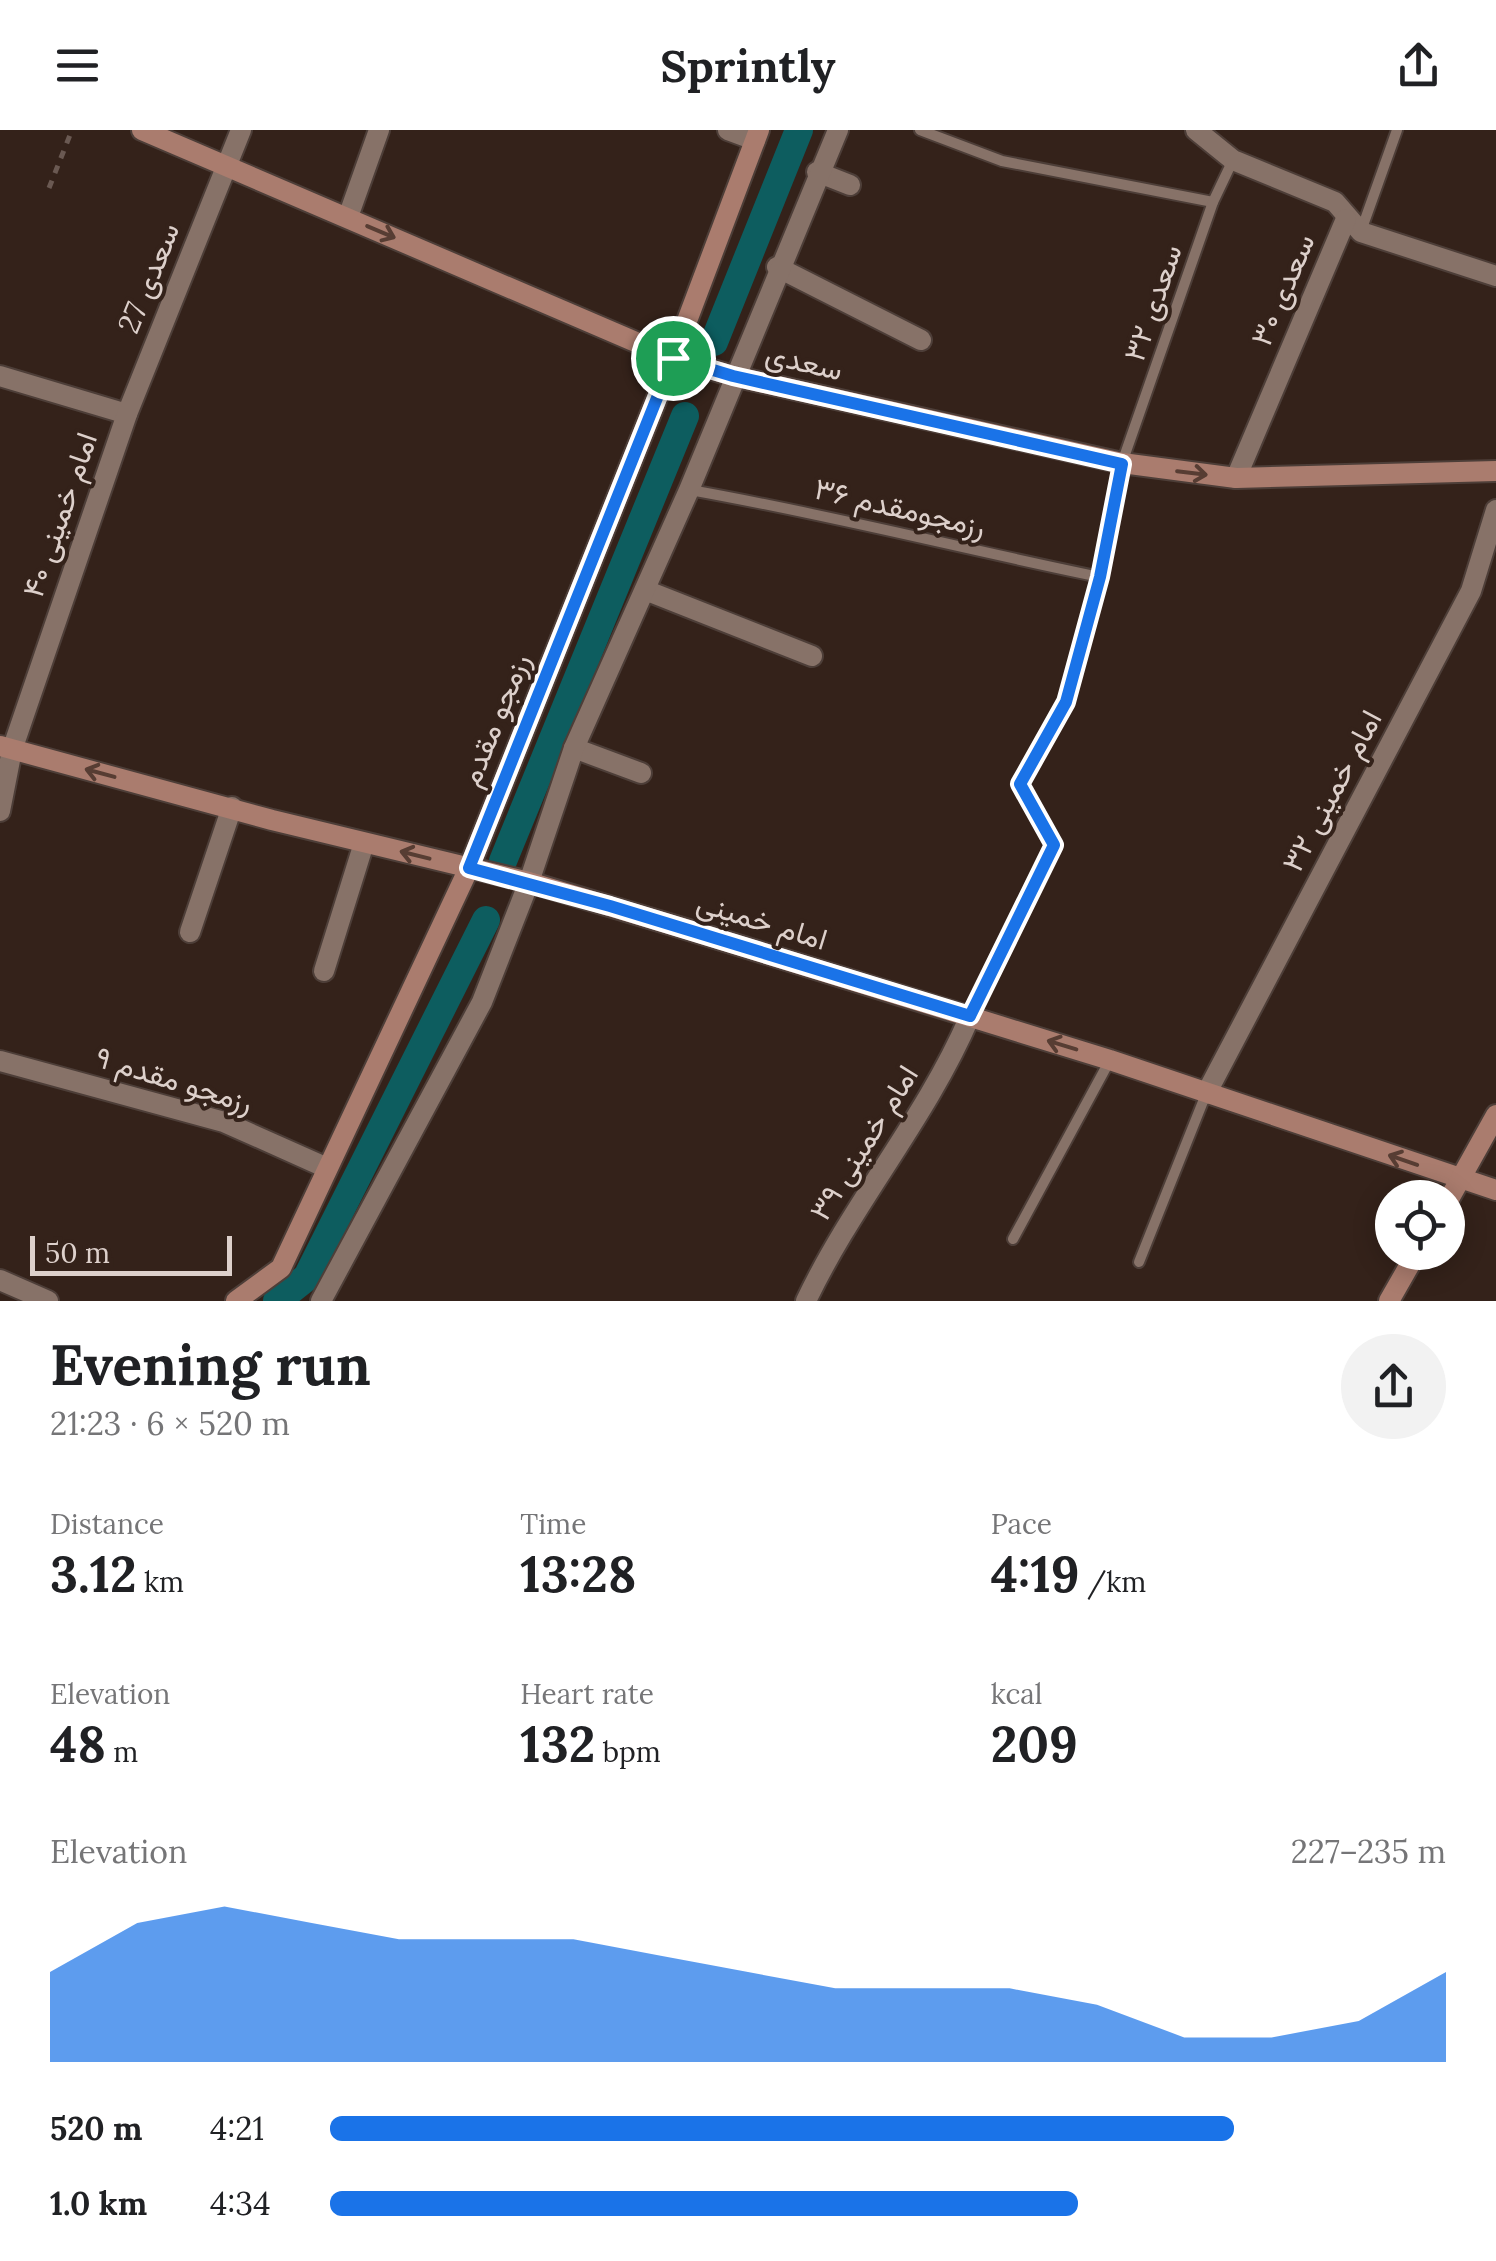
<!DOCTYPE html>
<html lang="en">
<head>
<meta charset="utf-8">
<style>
	body { margin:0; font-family:Lora,Vazirmatn,serif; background:#f2f2f2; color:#202124; height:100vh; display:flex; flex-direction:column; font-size:38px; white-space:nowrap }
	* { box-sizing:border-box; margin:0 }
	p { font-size:32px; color:#757577 }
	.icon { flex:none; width:55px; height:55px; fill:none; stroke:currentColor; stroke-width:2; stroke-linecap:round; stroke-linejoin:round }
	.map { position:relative; height:1171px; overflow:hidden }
	.panel { display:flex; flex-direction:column; background:#fff; flex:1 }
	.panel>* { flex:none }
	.tools { position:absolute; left:1375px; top:1050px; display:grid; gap:20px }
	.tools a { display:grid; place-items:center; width:90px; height:90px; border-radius:50%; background:#fff; box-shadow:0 5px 25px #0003; font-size:50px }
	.scale { position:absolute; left:30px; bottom:25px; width:202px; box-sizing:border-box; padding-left:10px; border:5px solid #ddd0cb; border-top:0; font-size:28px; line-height:35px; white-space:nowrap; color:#ddd0cb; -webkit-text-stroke:8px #34221a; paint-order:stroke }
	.pin { position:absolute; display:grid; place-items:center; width:85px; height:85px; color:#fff; margin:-42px; border:5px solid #fff; border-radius:50%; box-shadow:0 2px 10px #0007 }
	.round { display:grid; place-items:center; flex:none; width:105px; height:105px; border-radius:52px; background:#f2f2f2 }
	.headline { display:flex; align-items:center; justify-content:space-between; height:170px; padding:0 50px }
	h1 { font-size:55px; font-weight:700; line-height:75px }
	.figures { display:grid; grid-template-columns:repeat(3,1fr); gap:15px; height:170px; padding:10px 50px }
	.figures div { display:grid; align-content:center }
	.figures b { font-size:50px; font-weight:700 }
	.figures small { font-size:28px; font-weight:400 }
	.figures p { font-size:28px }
	.chart { height:280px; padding:20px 50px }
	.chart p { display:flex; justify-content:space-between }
	.chart svg { width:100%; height:180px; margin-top:10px; fill:#1a73e8; opacity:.7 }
	ul { padding:0 50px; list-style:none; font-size:32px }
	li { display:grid; grid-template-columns:160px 120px 1fr; align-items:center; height:75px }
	li i { height:25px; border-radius:12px; background:#1a73e8 }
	header { display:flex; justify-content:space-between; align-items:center; height:130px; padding:0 50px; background:#fff; font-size:45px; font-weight:700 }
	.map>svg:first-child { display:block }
</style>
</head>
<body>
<header><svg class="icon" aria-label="menu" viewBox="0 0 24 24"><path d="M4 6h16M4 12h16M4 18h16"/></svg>Sprintly<svg class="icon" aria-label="share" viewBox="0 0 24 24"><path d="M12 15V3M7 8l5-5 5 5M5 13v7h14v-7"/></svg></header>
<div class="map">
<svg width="1496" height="1171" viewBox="0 0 1496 1171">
	<rect width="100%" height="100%" fill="#34221a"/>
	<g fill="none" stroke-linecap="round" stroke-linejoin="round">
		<g stroke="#0d5d5f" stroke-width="28">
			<polyline points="714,212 799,0"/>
			<polyline points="503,731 685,286"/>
			<polyline points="277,1171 307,1147 486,790"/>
		</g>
		<g stroke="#4d3e38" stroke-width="14">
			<g id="lane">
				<polyline points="920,0 1002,31 1213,72"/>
				<polyline points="1361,101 1397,0"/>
				<path d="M690 360C827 384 963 419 1100 447"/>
				<polyline points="971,886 1054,715 1020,654 1066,572 1100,447 1122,333 1213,72 1233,30"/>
				<polyline points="1013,1109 1110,930"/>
				<polyline points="1139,1132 1206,964"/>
			</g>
		</g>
		<g stroke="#4d3e38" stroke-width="24">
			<g id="street">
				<polyline points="728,0 755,10"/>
				<polyline points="1196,0 1233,30 1335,72 1361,102 1496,146"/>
				<polyline points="817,42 850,55"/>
				<polyline points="348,87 379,0"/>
				<polyline points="777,137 921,210"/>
				<polyline points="0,246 127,284"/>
				<polyline points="1236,348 1346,89"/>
				<polyline points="645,460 812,526"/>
				<polyline points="574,618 641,643"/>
				<polyline points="0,681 12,620 127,284 241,0"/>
				<polyline points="190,802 232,677"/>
				<polyline points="324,841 364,713"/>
				<polyline points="0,931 224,992 327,1038"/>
				<polyline points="1206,964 1471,461 1496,380"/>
				<polyline points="0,1150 48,1171"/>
				<polyline points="321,1171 482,872 529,752 574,618 689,360 838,0"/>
				<path d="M806 1171C853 1072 927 987 970 886"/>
			</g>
		</g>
		<g stroke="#4d3e38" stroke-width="24">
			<g id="secondary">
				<polyline points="142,0 673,228 733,246 1122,333 1236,348 1496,341"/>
				<polyline points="0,616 272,690 529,752 689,800 1110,930 1496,1060"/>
				<polyline points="1448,1071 1496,985"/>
				<polyline points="236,1171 281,1138 469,738 673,228 759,0"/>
				<polyline points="1389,1171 1417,1122"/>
			</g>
		</g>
		<polyline stroke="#6a5952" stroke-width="5" stroke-dasharray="8 8" stroke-linecap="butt" points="49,58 72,0"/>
		<use href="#lane" stroke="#877268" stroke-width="10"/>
		<use href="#street" stroke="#877268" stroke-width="20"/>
		<use href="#secondary" stroke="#aa7c6e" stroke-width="20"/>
	</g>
	<defs><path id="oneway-shaft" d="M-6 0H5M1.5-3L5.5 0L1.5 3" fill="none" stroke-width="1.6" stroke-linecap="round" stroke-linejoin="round" transform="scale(2.5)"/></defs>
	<g stroke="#573d33">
		<use href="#oneway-shaft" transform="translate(381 102) rotate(23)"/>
		<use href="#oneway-shaft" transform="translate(1192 343) rotate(7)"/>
		<use href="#oneway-shaft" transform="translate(100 643) rotate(-165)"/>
		<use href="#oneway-shaft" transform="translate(415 725) rotate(-166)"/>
		<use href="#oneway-shaft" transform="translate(1062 915) rotate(-163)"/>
		<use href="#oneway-shaft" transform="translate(1403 1030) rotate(-161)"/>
	</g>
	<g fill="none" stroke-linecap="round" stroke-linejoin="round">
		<g stroke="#fff" stroke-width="20">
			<polygon id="route" points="673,228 733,246 1122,334 1100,447 1066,572 1020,654 1054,715 970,886 610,776 469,738"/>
		</g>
		<use href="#route" stroke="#1a73e8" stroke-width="12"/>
	</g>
	<g text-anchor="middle" stroke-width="8" stroke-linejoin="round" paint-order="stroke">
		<g font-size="30" fill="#ddd0cb" stroke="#34221a">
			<text transform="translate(149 148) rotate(-68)" y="10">سعدی 27</text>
			<text transform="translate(1283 160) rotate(-67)" y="10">سعدی ۳۰</text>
			<text transform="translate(1153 173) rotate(-71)" y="10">سعدی ۳۲</text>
			<text transform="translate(804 232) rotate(13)" y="10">سعدی</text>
			<text transform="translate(900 378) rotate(13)" y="10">رزمجومقدم ۳۶</text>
			<text transform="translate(60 385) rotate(-71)" y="10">امام خمینی ۴۰</text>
			<text transform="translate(495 590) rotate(-68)" y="10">رزمجو مقدم</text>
			<text transform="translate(1332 661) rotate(-62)" y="10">امام خمینی ۳۲</text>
			<text transform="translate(762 791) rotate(17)" y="10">امام خمینی</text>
			<text transform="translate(174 950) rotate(17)" y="10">رزمجو مقدم ۹</text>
			<text transform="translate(864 1013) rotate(-58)" y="10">امام خمینی ۳۹</text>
		</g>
	</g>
</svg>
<div class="tools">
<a><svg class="icon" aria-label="locate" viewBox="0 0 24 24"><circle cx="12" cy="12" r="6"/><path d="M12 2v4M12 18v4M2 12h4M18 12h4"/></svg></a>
</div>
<div class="scale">50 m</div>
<div class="pin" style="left:673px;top:228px;background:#1e9e55"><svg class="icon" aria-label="arrive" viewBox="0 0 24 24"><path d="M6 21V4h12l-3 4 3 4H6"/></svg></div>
</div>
<section class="panel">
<div class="headline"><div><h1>Evening run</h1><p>21:23 · 6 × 520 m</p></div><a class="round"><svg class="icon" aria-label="share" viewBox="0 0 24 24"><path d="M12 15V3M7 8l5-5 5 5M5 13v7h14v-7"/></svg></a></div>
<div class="figures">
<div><p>Distance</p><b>3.12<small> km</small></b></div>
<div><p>Time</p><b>13:28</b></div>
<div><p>Pace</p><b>4:19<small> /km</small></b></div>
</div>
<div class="figures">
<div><p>Elevation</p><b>48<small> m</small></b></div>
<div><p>Heart rate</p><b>132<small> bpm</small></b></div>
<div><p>kcal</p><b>209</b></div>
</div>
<div class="chart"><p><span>Elevation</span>227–235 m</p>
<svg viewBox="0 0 160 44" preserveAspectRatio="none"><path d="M0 44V22L10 10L20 6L30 10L40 14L50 14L60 14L70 18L80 22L90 26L100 26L110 26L120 30L130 38L140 38L150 34L160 22V44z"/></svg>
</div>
<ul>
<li><b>520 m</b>4:21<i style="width:81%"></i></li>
<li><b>1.0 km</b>4:34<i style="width:67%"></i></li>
</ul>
</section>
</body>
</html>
